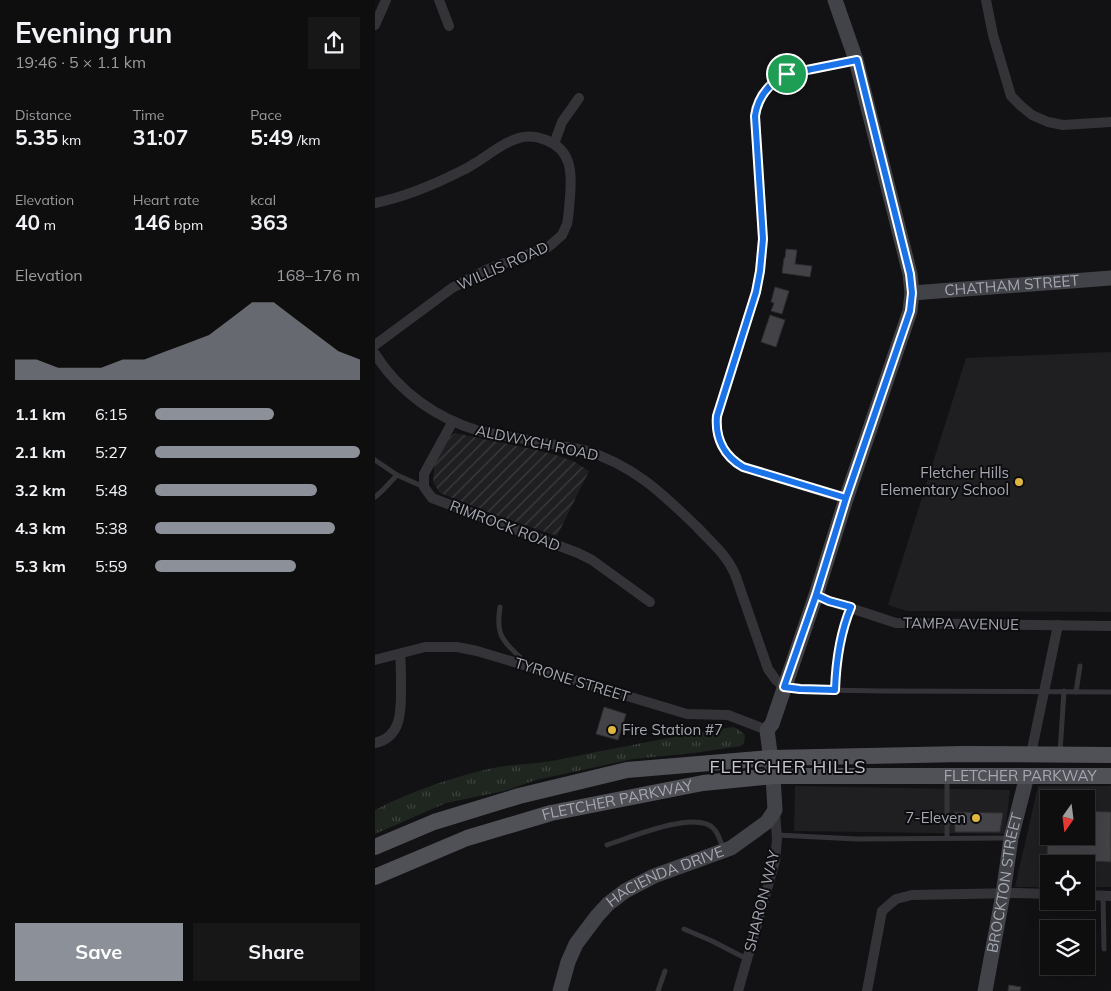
<!DOCTYPE html>
<html lang="en">
<head>
<meta charset="utf-8">
<style>
	body { margin:0; font-family:Mulish,sans-serif; background:#171718; color:#f1f3f6; height:100vh; display:flex; flex-direction:column; font-size:19px; white-space:nowrap }
	* { box-sizing:border-box; margin:0 }
	p { font-size:16px; color:#9b9c9e }
	.icon { flex:none; width:28px; height:28px; fill:none; stroke:currentColor; stroke-width:2; stroke-linecap:round; stroke-linejoin:round }
	.map { position:relative; flex:1; overflow:hidden }
	.drawer { display:flex; flex-direction:column; background:#0e0e0f; width:375px }
	.drawer>* { flex:none }
	.needle { width:32px; rotate:194deg }
	.fabs { position:absolute; left:665px; top:790px; display:grid; gap:10px }
	.fabs a { display:grid; place-items:center; width:55px; height:55px; border-radius:0px; background:#0e0e0f; box-shadow:0 5px 20px #0002,0 0 0 1px #2e2e2f; font-size:25px }
	.pin { position:absolute; display:grid; place-items:center; width:42px; height:42px; color:#fff; margin:-21px; border:2px solid #fff; border-radius:50%; box-shadow:0 1px 5px #0007 }
	.round { display:grid; place-items:center; flex:none; width:52px; height:52px; border-radius:0px; background:#171718 }
	.headline { display:flex; align-items:center; justify-content:space-between; height:85px; padding:0 15px }
	h1 { font-size:28px; font-weight:700; line-height:38px }
	.figures { display:grid; grid-template-columns:repeat(3,1fr); gap:8px; height:85px; padding:5px 15px }
	.figures div { display:grid; align-content:center }
	.figures b { font-size:21px; font-weight:700 }
	.figures small { font-size:14px; font-weight:400 }
	.figures p { font-size:14px }
	.chart { height:140px; padding:10px 15px }
	.chart p { display:flex; justify-content:space-between }
	.chart svg { width:100%; height:90px; margin-top:5px; fill:#8c9099; opacity:.7 }
	.button { display:flex; gap:10px; margin-top:auto; padding:10px 15px }
	.button a { flex:1; height:58px; border-radius:0px; background:#8c9099; color:#fff; font-size:20px; font-weight:700; line-height:58px; text-align:center }
	.button a+a { background:#171718; color:#f1f3f6 }
	ul { padding:0 15px; list-style:none; font-size:16px }
	li { display:grid; grid-template-columns:80px 60px 1fr; align-items:center; height:38px }
	li i { height:12px; border-radius:6px; background:#8c9099 }
	main { display:flex; flex:1; min-height:0 }
	.map>svg:first-child { display:block }
</style>
</head>
<body>
<main>
<section class="drawer">
<div class="headline"><div><h1>Evening run</h1><p>19:46 · 5 × 1.1 km</p></div><a class="round"><svg class="icon" aria-label="share" viewBox="0 0 24 24"><path d="M12 15V3M7 8l5-5 5 5M5 13v7h14v-7"/></svg></a></div>
<div class="figures">
<div><p>Distance</p><b>5.35<small> km</small></b></div>
<div><p>Time</p><b>31:07</b></div>
<div><p>Pace</p><b>5:49<small> /km</small></b></div>
</div>
<div class="figures">
<div><p>Elevation</p><b>40<small> m</small></b></div>
<div><p>Heart rate</p><b>146<small> bpm</small></b></div>
<div><p>kcal</p><b>363</b></div>
</div>
<div class="chart"><p><span>Elevation</span>168–176 m</p>
<svg viewBox="0 0 160 44" preserveAspectRatio="none"><path d="M0 44V34L10 34L20 38L30 38L40 38L50 34L60 34L70 30L80 26L90 22L100 14L110 6L120 6L130 14L140 22L150 30L160 34V44z"/></svg>
</div>
<ul>
<li><b>1.1 km</b>6:15<i style="width:58%"></i></li>
<li><b>2.1 km</b>5:27<i style="width:100%"></i></li>
<li><b>3.2 km</b>5:48<i style="width:79%"></i></li>
<li><b>4.3 km</b>5:38<i style="width:88%"></i></li>
<li><b>5.3 km</b>5:59<i style="width:69%"></i></li>
</ul>
<div class="button"><a>Save</a><a>Share</a></div>
</section>
<div class="map">
<svg width="736" height="991" viewBox="0 0 736 991">
	<defs>
		<pattern id="industrial-furrows" width="10" height="10" patternUnits="userSpaceOnUse" patternTransform="scale(1.25)"><rect width="10" height="10" fill="#1f1e21"/><path d="M-1 1l2-2M0 10L10 0M9 11l2-2" fill="none" stroke="#3d3c3f"/></pattern>
		<pattern id="grass-tufts" width="24" height="20" patternUnits="userSpaceOnUse" patternTransform="scale(1.25)"><rect width="24" height="20" fill="#1f2620"/><path d="M3 7l-1-3M5 7V3M7 7l1-3M15 17l-1-3M17 17v-4M19 17l1-3" fill="none" stroke="#3d433e"/></pattern>
	</defs>
	<rect width="100%" height="100%" fill="#121214"/>
	<g fill="#1f1e21" fill-rule="evenodd">
		<polygon points="736,352 736,612 532,611 513,605 591,358"/>
		<polygon points="420,786 635,790 630,834 419,831"/>
		<path d="M663 786H736V887H711V864H674V887H640ZM674 799H711V836H674Z"/>
	</g>
	<polygon fill="url(#industrial-furrows)" points="80,433 148,447 178,454 198,461 214,471 182,536 123,516 65,493 58,482 60,460 72,440"/>
	<path fill="url(#grass-tufts)" d="M358 727 363 729 370 735 369 743 366 746 319 753 258 759 161 780 129 791 71 803 0 834V810C37 791 77 777 118 768 139 764 161 764 182 760 241 748 299 736 358 727Z"/>
	<g fill="#424247" stroke="#2d2c2f">
		<polygon points="411,249 422,250 420,264 437,266 435,277 407,273 409,258 410,258"/>
		<polygon points="400,287 414,291 407,314 396,311 399,303 396,302"/>
		<polygon points="395,315 410,320 401,347 386,342"/>
		<polygon points="229,707 251,714 243,740 221,734"/>
		<polygon points="673,811 674,836 711,836 711,811 736,812 736,862 672,860"/>
		<polygon points="579,812 628,813 625,832 580,832"/>
		<polygon points="634,985 646,987 645,991 633,991"/>
	</g>
	<g fill="none" stroke-linecap="round" stroke-linejoin="round">
		<g stroke="#343438" stroke-width="5">
			<polyline points="0,460 22,475 49,487"/>
			<polyline points="0,497 7,491 22,475"/>
			<path d="M125 607C121 633 126 640 145 657L144 663"/>
			<polyline points="412,687 450,690 507,691 736,692"/>
			<path d="M460 690C461 662 464 634 476 608"/>
			<polyline points="701,692 705,666"/>
			<polyline points="685,752 689,691"/>
			<polyline points="572,779 572,838"/>
			<polyline points="402,835 482,839 633,838"/>
			<path d="M232 845C254 838 322 809 339 829 344 834 346 844 349 850"/>
			<polyline points="728,896 729,949"/>
			<polyline points="309,929 337,941 372,959"/>
			<polyline points="283,991 290,971"/>
		</g>
		<g stroke="#343438" stroke-width="10">
			<polyline points="64,0 74,26"/>
			<polyline points="611,0 618,35 636,96 646,106 657,115 673,122 688,125 736,122"/>
			<polyline points="0,25 11,0"/>
			<polyline points="179,144 187,122 204,98"/>
			<path d="M0 203C29 197 56 186 82 173 89 170 96 166 102 162 115 154 126 144 141 139 151 135 161 136 171 140 197 150 197 173 195 197 194 206 194 215 192 224L187 235 178 243 173 247 111 270 77 288 0 345"/>
			<path d="M0 354C24 392 61 418 104 431L209 450C258 465 286 492 322 527 336 542 351 554 360 574L393 669 401 680 409 687"/>
			<polyline points="78,421 49,474 49,487 57,498 203,553 217,560 275,602"/>
			<path d="M471 499 369 467C349 456 340 438 342 416L381 292 385 271 388 239 380 116 381 108 387 95 397 83 404 78 412 74 481 60"/>
			<polyline points="441,595 454,601 521,623 736,626"/>
			<polyline points="0,660 50,647 82,647 102,651 312,714 353,715 392,730"/>
			<path d="M0 743C28 737 26 708 26 685 26 675 26 664 25 654"/>
			<polyline points="656,754 683,625"/>
			<polyline points="711,895 736,896"/>
			<polyline points="363,991 400,861 402,839 400,811"/>
			<polyline points="492,991 507,911 521,899 537,895 642,893 674,894"/>
		</g>
		<g stroke="#424348" stroke-width="15">
			<path id="s1" d="M537 293 736 278"/>
			<path id="s2" d="M185 991 193 962 201 944 222 916 233 904 250 891 279 876 356 848 392 822 400 810 398 776 392 730 397 724 441 595 471 499 535 311 537 293 535 274 481 60 460 0"/>
			<path id="s3" d="M610 991 628 894 636 838 652 776"/>
		</g>
		<g stroke="#505157" stroke-width="16">
			<polyline points="0,847 59,822 144,796 252,770 396,758 588,754 736,755"/>
			<path id="s4" d="M0 877 92 838 176 813 328 783 398 776H736"/>
		</g>
	</g>
	<g fill="none" stroke-linecap="round" stroke-linejoin="round">
		<g stroke="#fff" stroke-width="10">
			<path id="route" d="M412 74C394 83 383 96 380 116L388 239 385 271 381 292 342 416C340 438 349 456 368 467L471 498 441 595 409 687 425 689 460 690C461 662 465 633 476 607L454 601 441 595 471 498 535 311 537 293 535 274 482 60 412 74"/>
		</g>
		<use href="#route" stroke="#1a73e8" stroke-width="6"/>
	</g>
	<g fill="#dfb73f" stroke="#0d0d0f" stroke-width="2">
		<circle cx="644" cy="482" r="5"/>
		<circle cx="237" cy="730" r="5"/>
		<circle cx="601" cy="818" r="5"/>
	</g>
	<g text-anchor="middle" stroke-width="4" stroke-linejoin="round" paint-order="stroke">
		<g font-size="15" fill="#a5a8b3" stroke="#0d0d0f">
			<text transform="translate(128 266) rotate(-24)" y="5">WILLIS ROAD</text>
			<text dy="5" stroke="none"><textPath href="#s1" startOffset="100">CHATHAM STREET</textPath></text>
			<text transform="translate(162 443) rotate(12)" y="5">ALDWYCH ROAD</text>
			<text transform="translate(130 526) rotate(21)" y="5">RIMROCK ROAD</text>
			<text transform="translate(586 624) rotate(1)" y="5">TAMPA AVENUE</text>
			<text transform="translate(197 680) rotate(17)" y="5">TYRONE STREET</text>
			<text dy="5" stroke="none"><textPath href="#s4" startOffset="660">FLETCHER PARKWAY</textPath></text>
			<text dy="5" stroke="none"><textPath href="#s4" startOffset="255">FLETCHER PARKWAY</textPath></text>
			<text dy="5" stroke="none"><textPath href="#s2" startOffset="165">HACIENDA DRIVE</textPath></text>
			<text dy="5" stroke="none"><textPath href="#s3" startOffset="110">BROCKTON STREET</textPath></text>
			<text transform="translate(387 901) rotate(-76)" y="5">SHARON WAY</text>
		</g>
		<g font-size="15" fill="#a5a8b3" stroke="#0d0d0f" text-anchor="end">
			<text x="634" y="478">Fletcher Hills<tspan x="634" dy="17">Elementary School</tspan></text>
			<text x="247" y="735" text-anchor="start">Fire Station #7</text>
			<text x="591" y="823">7-Eleven</text>
		</g>
		<g font-size="18" letter-spacing="1" fill="#c6c7cf" stroke="#0d0d0f">
			<text x="413" y="773">FLETCHER HILLS</text>
		</g>
	</g>
</svg>
<div class="fabs">
<a><svg class="needle" viewBox="-14 -14 28 28"><path d="M0-13l5 13h-10z" fill="#e53935"/><path d="M0 13l5-13h-10z" fill="#9b9c9e"/></svg></a>
<a><svg class="icon" aria-label="locate" viewBox="0 0 24 24"><circle cx="12" cy="12" r="6"/><path d="M12 2v4M12 18v4M2 12h4M18 12h4"/></svg></a>
<a><svg class="icon" aria-label="layers" viewBox="0 0 24 24"><path d="M12 4l9 5-9 5-9-5zM3 14l9 5 9-5"/></svg></a>
</div>
<div class="pin" style="left:412px;top:74px;background:#1e9e55"><svg class="icon" aria-label="arrive" viewBox="0 0 24 24"><path d="M6 21V4h12l-3 4 3 4H6"/></svg></div>
</div>
</main>
</body>
</html>
